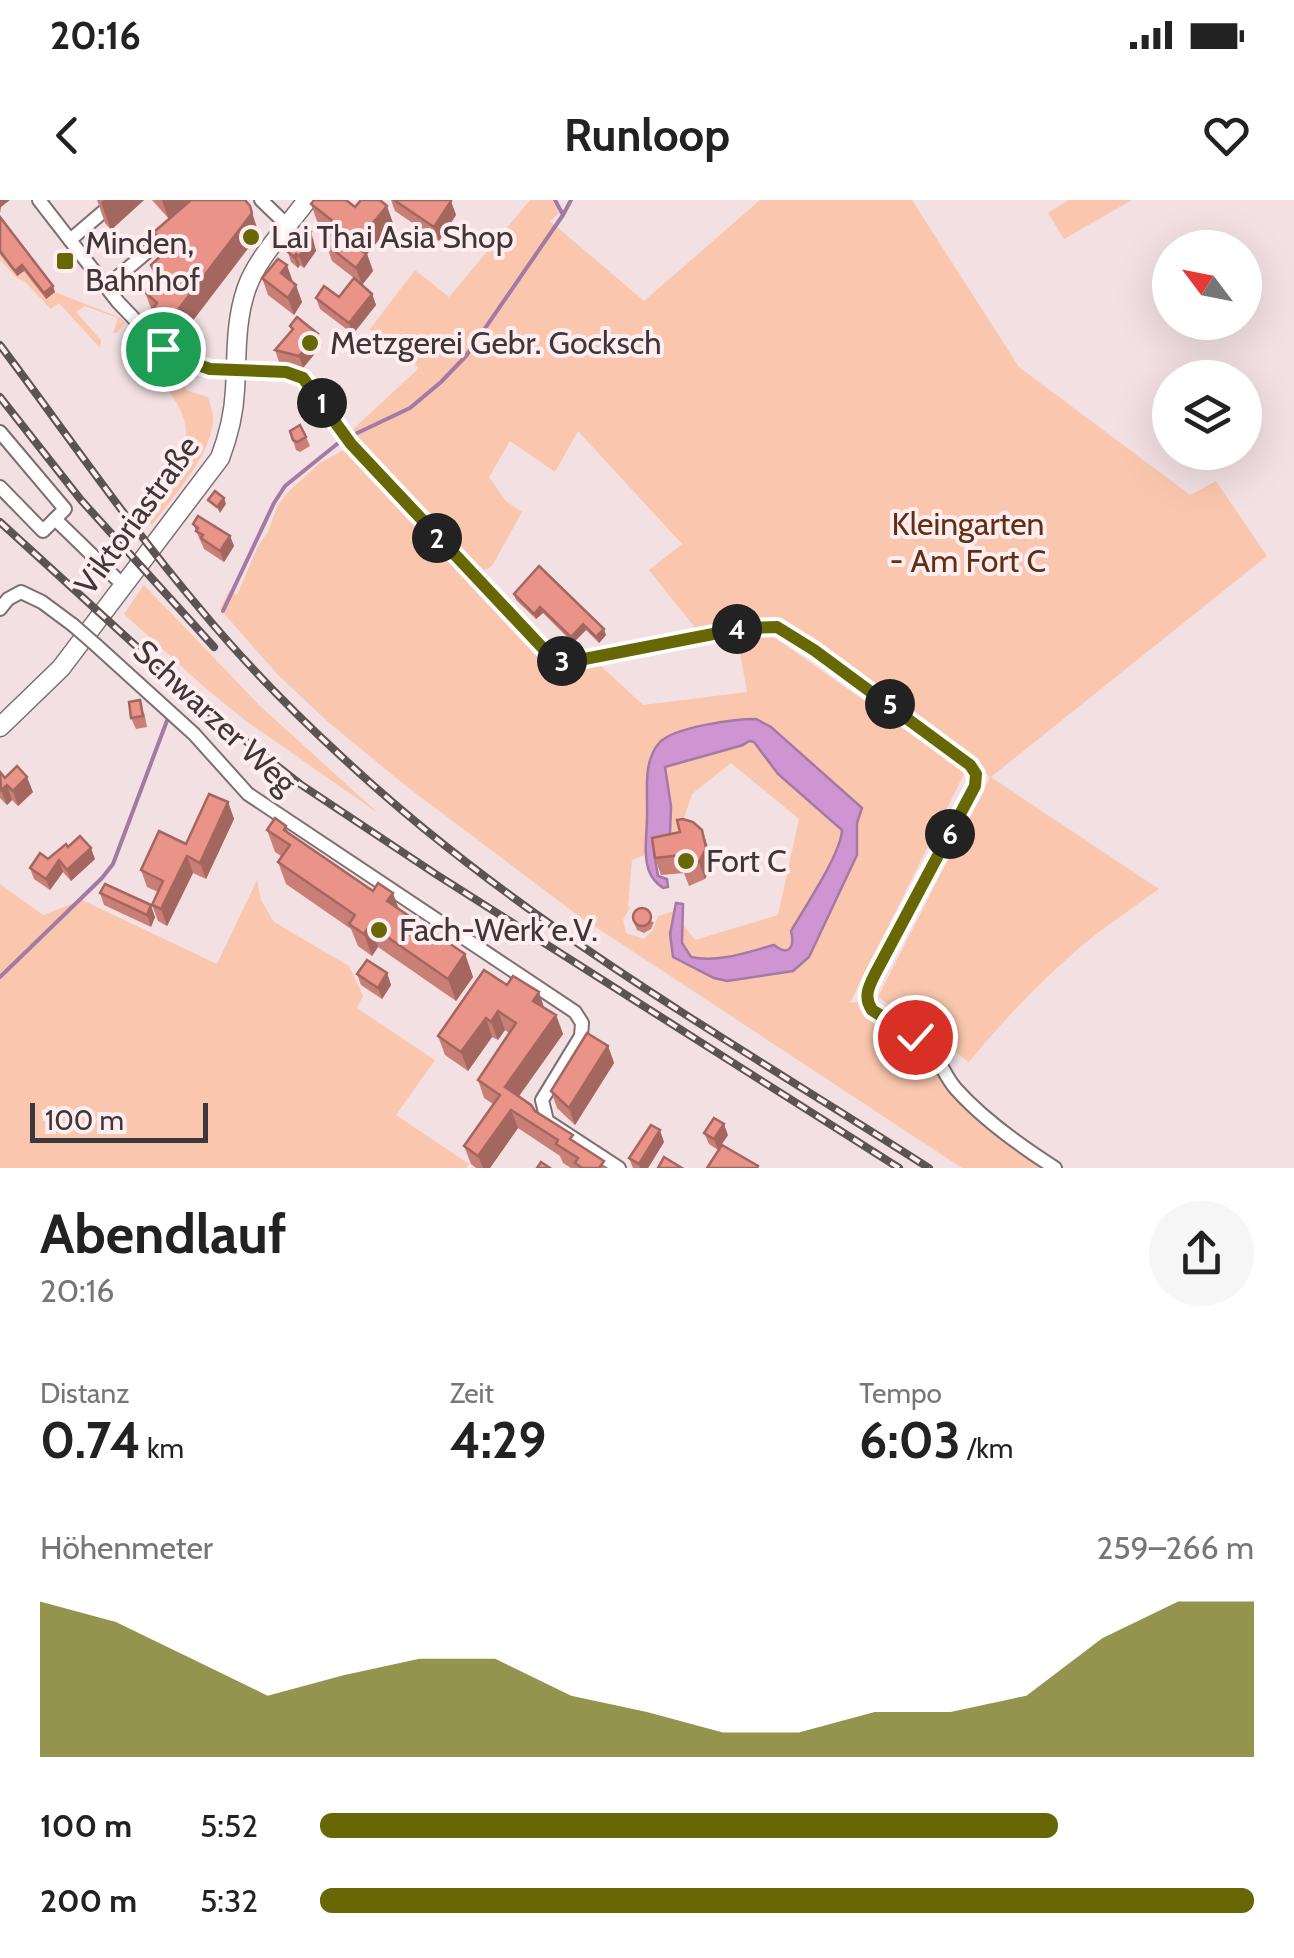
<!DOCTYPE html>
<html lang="de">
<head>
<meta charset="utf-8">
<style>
	body { margin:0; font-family:Cabin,sans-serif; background:#f6f6f6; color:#222; height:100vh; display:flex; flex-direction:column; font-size:38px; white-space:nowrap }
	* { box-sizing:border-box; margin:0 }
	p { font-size:32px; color:#767676 }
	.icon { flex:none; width:55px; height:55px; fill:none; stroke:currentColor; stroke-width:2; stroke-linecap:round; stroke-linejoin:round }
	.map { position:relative; height:968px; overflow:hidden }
	.sheet { display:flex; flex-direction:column; background:#fff; flex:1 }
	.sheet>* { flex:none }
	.needle { width:65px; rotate:302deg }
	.controls { position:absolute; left:1152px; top:30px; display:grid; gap:20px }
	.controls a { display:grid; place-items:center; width:110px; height:110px; border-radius:50%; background:#fff; box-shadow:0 10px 40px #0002; font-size:50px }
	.scale { position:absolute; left:30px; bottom:25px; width:178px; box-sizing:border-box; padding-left:10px; border:5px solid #3e3739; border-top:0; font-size:28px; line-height:35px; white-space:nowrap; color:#3e3739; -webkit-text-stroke:8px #ffedf0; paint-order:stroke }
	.pin { position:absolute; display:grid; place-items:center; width:85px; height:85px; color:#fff; margin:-42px; border:5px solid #fff; border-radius:50%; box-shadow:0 2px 10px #0007 }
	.km { position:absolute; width:50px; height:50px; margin:-25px; border-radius:50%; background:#222; color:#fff; font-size:28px; line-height:50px; text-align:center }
	.round { display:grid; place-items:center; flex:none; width:105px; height:105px; border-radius:52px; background:#f6f6f6 }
	.headline { display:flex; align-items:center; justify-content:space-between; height:170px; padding:0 40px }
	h1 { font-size:55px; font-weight:700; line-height:75px }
	.metrics { display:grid; grid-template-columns:repeat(3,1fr); gap:15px; height:170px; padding:10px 40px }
	.metrics div { display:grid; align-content:center }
	.metrics b { font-size:50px; font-weight:700 }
	.metrics small { font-size:28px; font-weight:400 }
	.metrics p { font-size:28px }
	.chart { height:280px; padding:20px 40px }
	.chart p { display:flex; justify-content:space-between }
	.chart svg { width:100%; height:180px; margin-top:10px; fill:#676805; opacity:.7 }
	ul { padding:0 40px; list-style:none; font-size:32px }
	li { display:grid; grid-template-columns:160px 120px 1fr; align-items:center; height:75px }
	li i { height:25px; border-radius:12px; background:#676805 }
	.status { display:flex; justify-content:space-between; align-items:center; height:70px; padding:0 50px; background:#fff; direction:ltr }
	.status svg { height:28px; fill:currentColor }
	header { display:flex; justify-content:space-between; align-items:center; height:130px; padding:0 40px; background:#fff; font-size:45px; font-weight:700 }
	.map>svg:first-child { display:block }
</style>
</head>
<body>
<div class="status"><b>20:16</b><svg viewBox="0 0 49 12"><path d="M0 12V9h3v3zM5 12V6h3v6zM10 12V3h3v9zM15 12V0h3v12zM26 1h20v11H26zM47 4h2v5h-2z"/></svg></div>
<header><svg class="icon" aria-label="back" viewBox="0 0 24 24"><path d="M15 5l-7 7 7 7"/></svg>Runloop<svg class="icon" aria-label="heart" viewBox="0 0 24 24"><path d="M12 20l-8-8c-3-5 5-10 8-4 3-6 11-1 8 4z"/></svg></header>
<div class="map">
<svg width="1294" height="968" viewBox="0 0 1294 968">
	<rect width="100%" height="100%" fill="#f2e0e3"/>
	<g fill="#fac7ae" fill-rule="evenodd">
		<path d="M530 0H552L559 13 550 21 644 101 760 0H912L1019 167 1190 295 1216 281 1267 356 991 577 1159 689C1138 704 1116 719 1095 735 1048 773 1007 816 969 862L878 797 990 577 954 546 796 431 774 419 696 429 649 370 682 344 578 231 555 272 510 241 489 277 506 301 522 312 492 366 482 372 475 370 350 232 419 168 370 129 415 70 449 97Z"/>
		<polygon points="1069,0 1132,0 1064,39 1048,13"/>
		<polygon points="0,54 17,76 24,71 46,98 55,92 121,118 125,123 117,133 113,133 118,118 85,106 76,112 101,140 100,148 59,103 51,109 24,81 17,78 0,60"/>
		<path d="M136 140 143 141 188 191 208 197C210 205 214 213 213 221 210 257 173 297 152 325L136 304 143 299 142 289C153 279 167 269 177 257 208 217 151 173 126 146L129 142Z"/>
		<path d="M344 250 559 476 601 466 643 505 747 492 737 436 774 437 965 572 850 803 863 801 929 851 945 878 1050 968H962L576 714 406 586 327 521 278 475 220 409 229 391 237 395 258 346 268 332 277 307 286 294 320 263ZM731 563 799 619 778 715 695 740 673 711 658 716 653 730 644 739 626 733 623 720 630 707 628 706 632 660 676 643 692 594Z"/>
		<polygon points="144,385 259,505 378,613 246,521 204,487 124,414"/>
		<polygon points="257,680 261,700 274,722 349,766 363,796 357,808 435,860 396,915 469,964 466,968 0,968 0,684 43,715 82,700 217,764"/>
	</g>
	<path fill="#cf95d2" stroke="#a479a4" stroke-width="2.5" d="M756 519 771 527 862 608 857 623V655L809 757 793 771 727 781 714 778 673 757 670 734 676 703 683 704 682 743 691 757C718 763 748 752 774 745 789 757 795 747 791 731 804 708 841 654 842 630L778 574 754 542 749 541 743 545 665 567 671 606 670 635 654 653 658 676 667 679 668 687 663 688C656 683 652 679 649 671 643 654 647 634 647 617 648 593 642 561 660 542 675 527 734 519 756 519Z"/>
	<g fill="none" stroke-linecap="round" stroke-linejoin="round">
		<g stroke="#a479a4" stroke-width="4">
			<polyline points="555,0 562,13"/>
			<polyline points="351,236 410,208 441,182 466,156 563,15 571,0"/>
			<polyline points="223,411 274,303 285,286 342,240"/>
			<polyline points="0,777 102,678 113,664 168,518"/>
		</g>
		<g stroke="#7d6e71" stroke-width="16">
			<g id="minor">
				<path d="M39 0 118 102 163 149 175 157 210 169 286 172 303 179 351 244 450 352 553 459 569 462 744 428 777 427 817 452 970 565 976 574 975 586 875 774C871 782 864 793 867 803 873 819 911 833 925 844 939 856 944 876 956 889 982 918 1022 947 1055 968"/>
				<polyline points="261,0 288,26"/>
				<polyline points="70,40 117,0"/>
				<polyline points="106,87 169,33"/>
				<polyline points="0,232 65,309 43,331 0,287"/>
				<polyline points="55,319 124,386"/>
				<polyline points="0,409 8,399 21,392 42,402 73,425"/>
				<polyline points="97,446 194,534 248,594 575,812 582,823 581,836 542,900 547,921 619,968"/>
			</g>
		</g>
		<g stroke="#7d6e71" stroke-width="21">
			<path id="secondary" d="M0 527 61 468 220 258C228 237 234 212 235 190 237 156 235 123 246 90 257 57 287 28 307 0"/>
		</g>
		<use href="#minor" stroke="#fff" stroke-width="12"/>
		<use href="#secondary" stroke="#fff" stroke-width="18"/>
		<g stroke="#5c5355" stroke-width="8">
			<g id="rail">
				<path d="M0 145C66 233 129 325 201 410 244 462 292 511 342 557 517 721 728 839 929 968"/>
				<polyline points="0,197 81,300 214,447"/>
				<polyline points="0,322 205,509 300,584 437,675 899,968"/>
			</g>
		</g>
		<use href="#rail" stroke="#ffedf0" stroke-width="4" stroke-dasharray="11" stroke-linecap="butt"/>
		<g stroke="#7d6e71" stroke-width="16" stroke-linecap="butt">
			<polyline id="minor-bridge" points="73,425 97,446"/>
		</g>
		<use href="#minor-bridge" stroke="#fff" stroke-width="12"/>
	</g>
	<g fill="#c97e76">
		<polygon points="97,0 144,0 111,30 105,23"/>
		<polygon points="152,0 245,0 259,34 178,140 162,128 158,118 153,114 145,92 156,79 151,65 162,54 154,32 169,19"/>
		<polygon points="391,0 450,0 456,15 439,41 395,11"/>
		<polygon points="311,4 355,7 393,23 367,54 373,71 362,85 372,94 376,105 353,134 320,109 316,98 339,97 354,78 332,61 326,44 333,33 317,21"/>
		<polygon points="0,17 55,92 46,99 24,71 17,76 0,54"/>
		<polygon points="302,32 311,32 316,51 304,68 300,65 298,68 291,62 286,46"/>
		<polygon points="262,78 293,82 302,102 294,115 268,95"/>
		<polygon points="290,126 322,145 303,168 279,162 275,150 292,130"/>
		<polygon points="290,231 306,237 310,246 300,252 296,250"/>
		<polygon points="193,324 230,336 234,346 224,362 204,349"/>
		<polygon points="514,394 606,435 599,443 586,430 573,443 543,413 536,419 516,400"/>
		<polygon points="144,512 147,527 136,529 131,518"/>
		<polygon points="0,572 5,578 33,592 18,606 12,600 7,605 0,598"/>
		<polygon points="228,602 234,619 206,679 193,673 167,726 158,721 152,705 158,692 147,687 141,670 186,644"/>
		<polygon points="286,626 289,634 465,754 473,777 456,801 378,747 372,756 358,746 351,729 286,684 278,662 281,656 275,652 267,630"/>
		<polygon points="680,632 708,647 712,665 705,679 689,686 684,673 661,675 655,658"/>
		<polygon points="68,647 95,659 71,681 63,672 50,690 34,679 30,668"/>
		<polygon points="100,693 155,717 151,727 104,705"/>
		<polygon points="632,718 654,722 651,729 644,733 637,730"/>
		<polygon points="387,773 391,785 382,799 361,785 357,774"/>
		<polygon points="507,785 539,792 544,808 556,815 563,834 518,897 606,968 571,968 563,963 560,956 518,928 490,968 476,968 471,964 464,946 493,904 484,898 478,880 509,833 505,830 498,840 492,837 468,871 445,855 438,836"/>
		<polygon points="608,846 614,863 575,925 557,908 551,891"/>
		<polygon points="704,933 728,935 718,950 709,944"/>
		<polygon points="664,942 648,968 633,968 629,958"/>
	</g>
	<g fill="#a46760">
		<polygon points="0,0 10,0 1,7 0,13"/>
		<polygon points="104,0 144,0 111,30 101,2"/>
		<polygon points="162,0 193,0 169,20"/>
		<polygon points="451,1 456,15 439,41 434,27"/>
		<polygon points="250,6 259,34 178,140 171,119"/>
		<polygon points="387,6 393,23 367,54 373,71 362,85 356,68 354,45"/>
		<polygon points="311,32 316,51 304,68 299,56"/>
		<polygon points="296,54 300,65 298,68 294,57"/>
		<polygon points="22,65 24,71 17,76 15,71"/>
		<polygon points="287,65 293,82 281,73"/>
		<polygon points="296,85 302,102 294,115 288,98"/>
		<polygon points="53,86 55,92 46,99 44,93"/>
		<polygon points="372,94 376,105 353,134 349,123"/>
		<polygon points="318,134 322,145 303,168 299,156"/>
		<polygon points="224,298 226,304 220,313 217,307"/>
		<polygon points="230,336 234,346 224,362 220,351"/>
		<polygon points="540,407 543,413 536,419 534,414"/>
		<polygon points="583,424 586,430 573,443 571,437"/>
		<polygon points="604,429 606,435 599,443 596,437"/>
		<polygon points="27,577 33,592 18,606 13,591"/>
		<polygon points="7,585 12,600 7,605 1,590"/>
		<polygon points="228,602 234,619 206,679 200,663"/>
		<polygon points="702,630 708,647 712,665 705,679 699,662"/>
		<polygon points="91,648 95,659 71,681 67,670"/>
		<polygon points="187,656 193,673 167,726 161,709"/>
		<polygon points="59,660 63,672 50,690 46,679"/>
		<polygon points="393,693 401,715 387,701"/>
		<polygon points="151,705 155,717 151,727 147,715"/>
		<polygon points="370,725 378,747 372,756 364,734"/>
		<polygon points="465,754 473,777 456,801 448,779"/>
		<polygon points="387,773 391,785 382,799 378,788"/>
		<polygon points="539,792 545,811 533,801"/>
		<polygon points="498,811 505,830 498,840 491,822"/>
		<polygon points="556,815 563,834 512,906 505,887"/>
		<polygon points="486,818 492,837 468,871 461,852"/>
		<polygon points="608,846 614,863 575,925 569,908"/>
		<polygon points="511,910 518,928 490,968 483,968 478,956"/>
		<polygon points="724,924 728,935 718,950 714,939"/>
		<polygon points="660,930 664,942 648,968 640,968 639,964"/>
	</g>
	<g fill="#ea9389" stroke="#a46760" stroke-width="2.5">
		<polygon points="191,0 245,0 250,6 252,13 171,119 154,107 157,103 145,92 157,77 151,65 168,49 154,32"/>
		<polygon points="314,0 346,0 355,7 361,0 380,0 387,6 354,45 366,54 356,68 326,44 326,41 339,26 311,4"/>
		<polygon points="394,0 450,0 451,1 434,27"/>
		<polygon points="0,17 53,86 44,93 22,65 15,71 0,51"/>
		<polygon points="305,28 311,32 308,37 312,40 299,56 296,54 294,57 287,51 289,48 286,46 298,30 302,32"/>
		<polygon points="278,59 287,65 281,73 296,85 288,98 262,78"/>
		<polygon points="354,78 372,94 349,123 316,98 324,86 339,97"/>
		<polygon points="297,117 318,134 299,156 275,150 293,129 290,126"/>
		<polygon points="300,225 306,237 297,242 293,240 290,231"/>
		<polygon points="215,291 224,298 217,307 208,300"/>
		<polygon points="198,316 230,336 220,351 201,338 203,335 196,331 198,328 193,324"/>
		<polygon points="539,366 604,429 596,437 583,424 571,437 540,407 534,414 514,394"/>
		<polygon points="140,500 143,516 131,518 129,502"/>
		<polygon points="17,566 27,577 13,591 7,585 1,590 0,572 5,578"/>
		<polygon points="209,594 228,602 200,663 187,656 161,709 152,705 163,681 141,670 159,631 186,644"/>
		<polygon points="275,618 286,626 284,630 373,691 378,683 393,693 387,701 465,754 448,779 370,725 364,734 349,724 355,715 278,662 290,645 267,630"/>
		<polygon points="683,619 693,622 702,630 706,648 699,662 683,669 683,655 655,658 652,638 680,632 677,620"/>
		<polygon points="80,636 91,648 67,670 59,660 46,679 30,668 40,653 48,659 66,644 68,647"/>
		<polygon points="105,684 151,705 147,715 100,693"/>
		<circle cx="642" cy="717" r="9"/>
		<polygon points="367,760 387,773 378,788 357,774"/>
		<polygon points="484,770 507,785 513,776 539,792 533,801 556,815 505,887 531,905 535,911 573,935 570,939 604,961 599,968 582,968 575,963 578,958 556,944 558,940 511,910 478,956 464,946 500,895 478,880 516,823 498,811 491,822 486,818 461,852 438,836"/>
		<polygon points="587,833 608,846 569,908 551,891"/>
		<polygon points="714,918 724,924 714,939 704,933"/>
		<polygon points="651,925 660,930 639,964 629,958"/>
		<polygon points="722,945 758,966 757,968 707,968"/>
		<polygon points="664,957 682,968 658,968"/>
		<polygon points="541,962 550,968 537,968"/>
	</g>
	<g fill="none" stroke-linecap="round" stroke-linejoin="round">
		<g stroke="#fff" stroke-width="20">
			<path id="route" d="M163 149 175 157 210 169 286 172 303 178 351 244 553 459 569 462 744 428 777 427 814 450 970 565 976 574 975 586 875 774C869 786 863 797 872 810L915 837"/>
		</g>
		<use href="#route" stroke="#676805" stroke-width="12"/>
	</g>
	<g fill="#676805" stroke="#ffedf0" stroke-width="4">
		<circle cx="251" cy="37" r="10"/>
		<rect x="55" y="51" width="20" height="20" rx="5"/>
		<circle cx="310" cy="143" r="10"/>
		<circle cx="686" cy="661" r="10"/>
		<circle cx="379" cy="730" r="10"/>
	</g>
	<g text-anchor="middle" stroke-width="8" stroke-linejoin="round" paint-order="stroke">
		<g font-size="32" fill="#3e3739" stroke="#ffedf0" text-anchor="start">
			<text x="271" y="48">Lai Thai Asia Shop</text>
			<text x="85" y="54">Minden,<tspan x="85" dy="37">Bahnhof</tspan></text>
			<text x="330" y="154">Metzgerei Gebr. Gocksch</text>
			<text x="706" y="672">Fort C</text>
			<text x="399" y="741">Fach-Werk e.V.</text>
		</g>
		<g font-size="32" fill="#3e3739" stroke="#ffedf0">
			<text transform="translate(137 315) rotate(-54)" y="11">Viktoriastraße</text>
			<text transform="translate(215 517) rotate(43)" y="11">Schwarzer Weg</text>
		</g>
		<g font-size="32" fill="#613013" stroke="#ffedf0">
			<text x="968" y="335">Kleingarten<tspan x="968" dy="37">- Am Fort C</tspan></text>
		</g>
	</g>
</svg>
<div class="controls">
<a><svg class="needle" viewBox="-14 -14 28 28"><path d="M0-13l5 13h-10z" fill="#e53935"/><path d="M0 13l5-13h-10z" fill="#767676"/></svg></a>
<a><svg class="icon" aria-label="layers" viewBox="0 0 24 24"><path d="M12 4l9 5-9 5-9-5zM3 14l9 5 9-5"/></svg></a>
</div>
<div class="scale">100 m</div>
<div class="pin" style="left:163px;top:149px;background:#1e9e55"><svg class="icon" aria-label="arrive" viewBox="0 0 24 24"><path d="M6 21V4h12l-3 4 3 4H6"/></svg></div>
<div class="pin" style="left:915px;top:837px;background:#d93025"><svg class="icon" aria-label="check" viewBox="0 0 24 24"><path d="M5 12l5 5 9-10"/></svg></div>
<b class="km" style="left:322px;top:203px">1</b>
<b class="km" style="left:437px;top:338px">2</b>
<b class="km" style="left:562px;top:461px">3</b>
<b class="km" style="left:737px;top:429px">4</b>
<b class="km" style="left:890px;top:504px">5</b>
<b class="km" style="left:950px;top:634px">6</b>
</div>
<section class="sheet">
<div class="headline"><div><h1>Abendlauf</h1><p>20:16</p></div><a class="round"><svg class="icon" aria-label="share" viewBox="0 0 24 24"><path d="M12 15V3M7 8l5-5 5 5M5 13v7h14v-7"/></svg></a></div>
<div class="metrics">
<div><p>Distanz</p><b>0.74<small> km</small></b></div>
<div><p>Zeit</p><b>4:29</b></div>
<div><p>Tempo</p><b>6:03<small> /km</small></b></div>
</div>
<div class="chart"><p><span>Höhenmeter</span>259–266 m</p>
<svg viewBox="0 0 160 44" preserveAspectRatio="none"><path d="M0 44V6L10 11L20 20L30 29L40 24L50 20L60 20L70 29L80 33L90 38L100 38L110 33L120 33L130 29L140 15L150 6L160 6V44z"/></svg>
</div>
<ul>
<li><b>100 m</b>5:52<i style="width:79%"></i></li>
<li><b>200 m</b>5:32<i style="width:100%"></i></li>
</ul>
</section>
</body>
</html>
